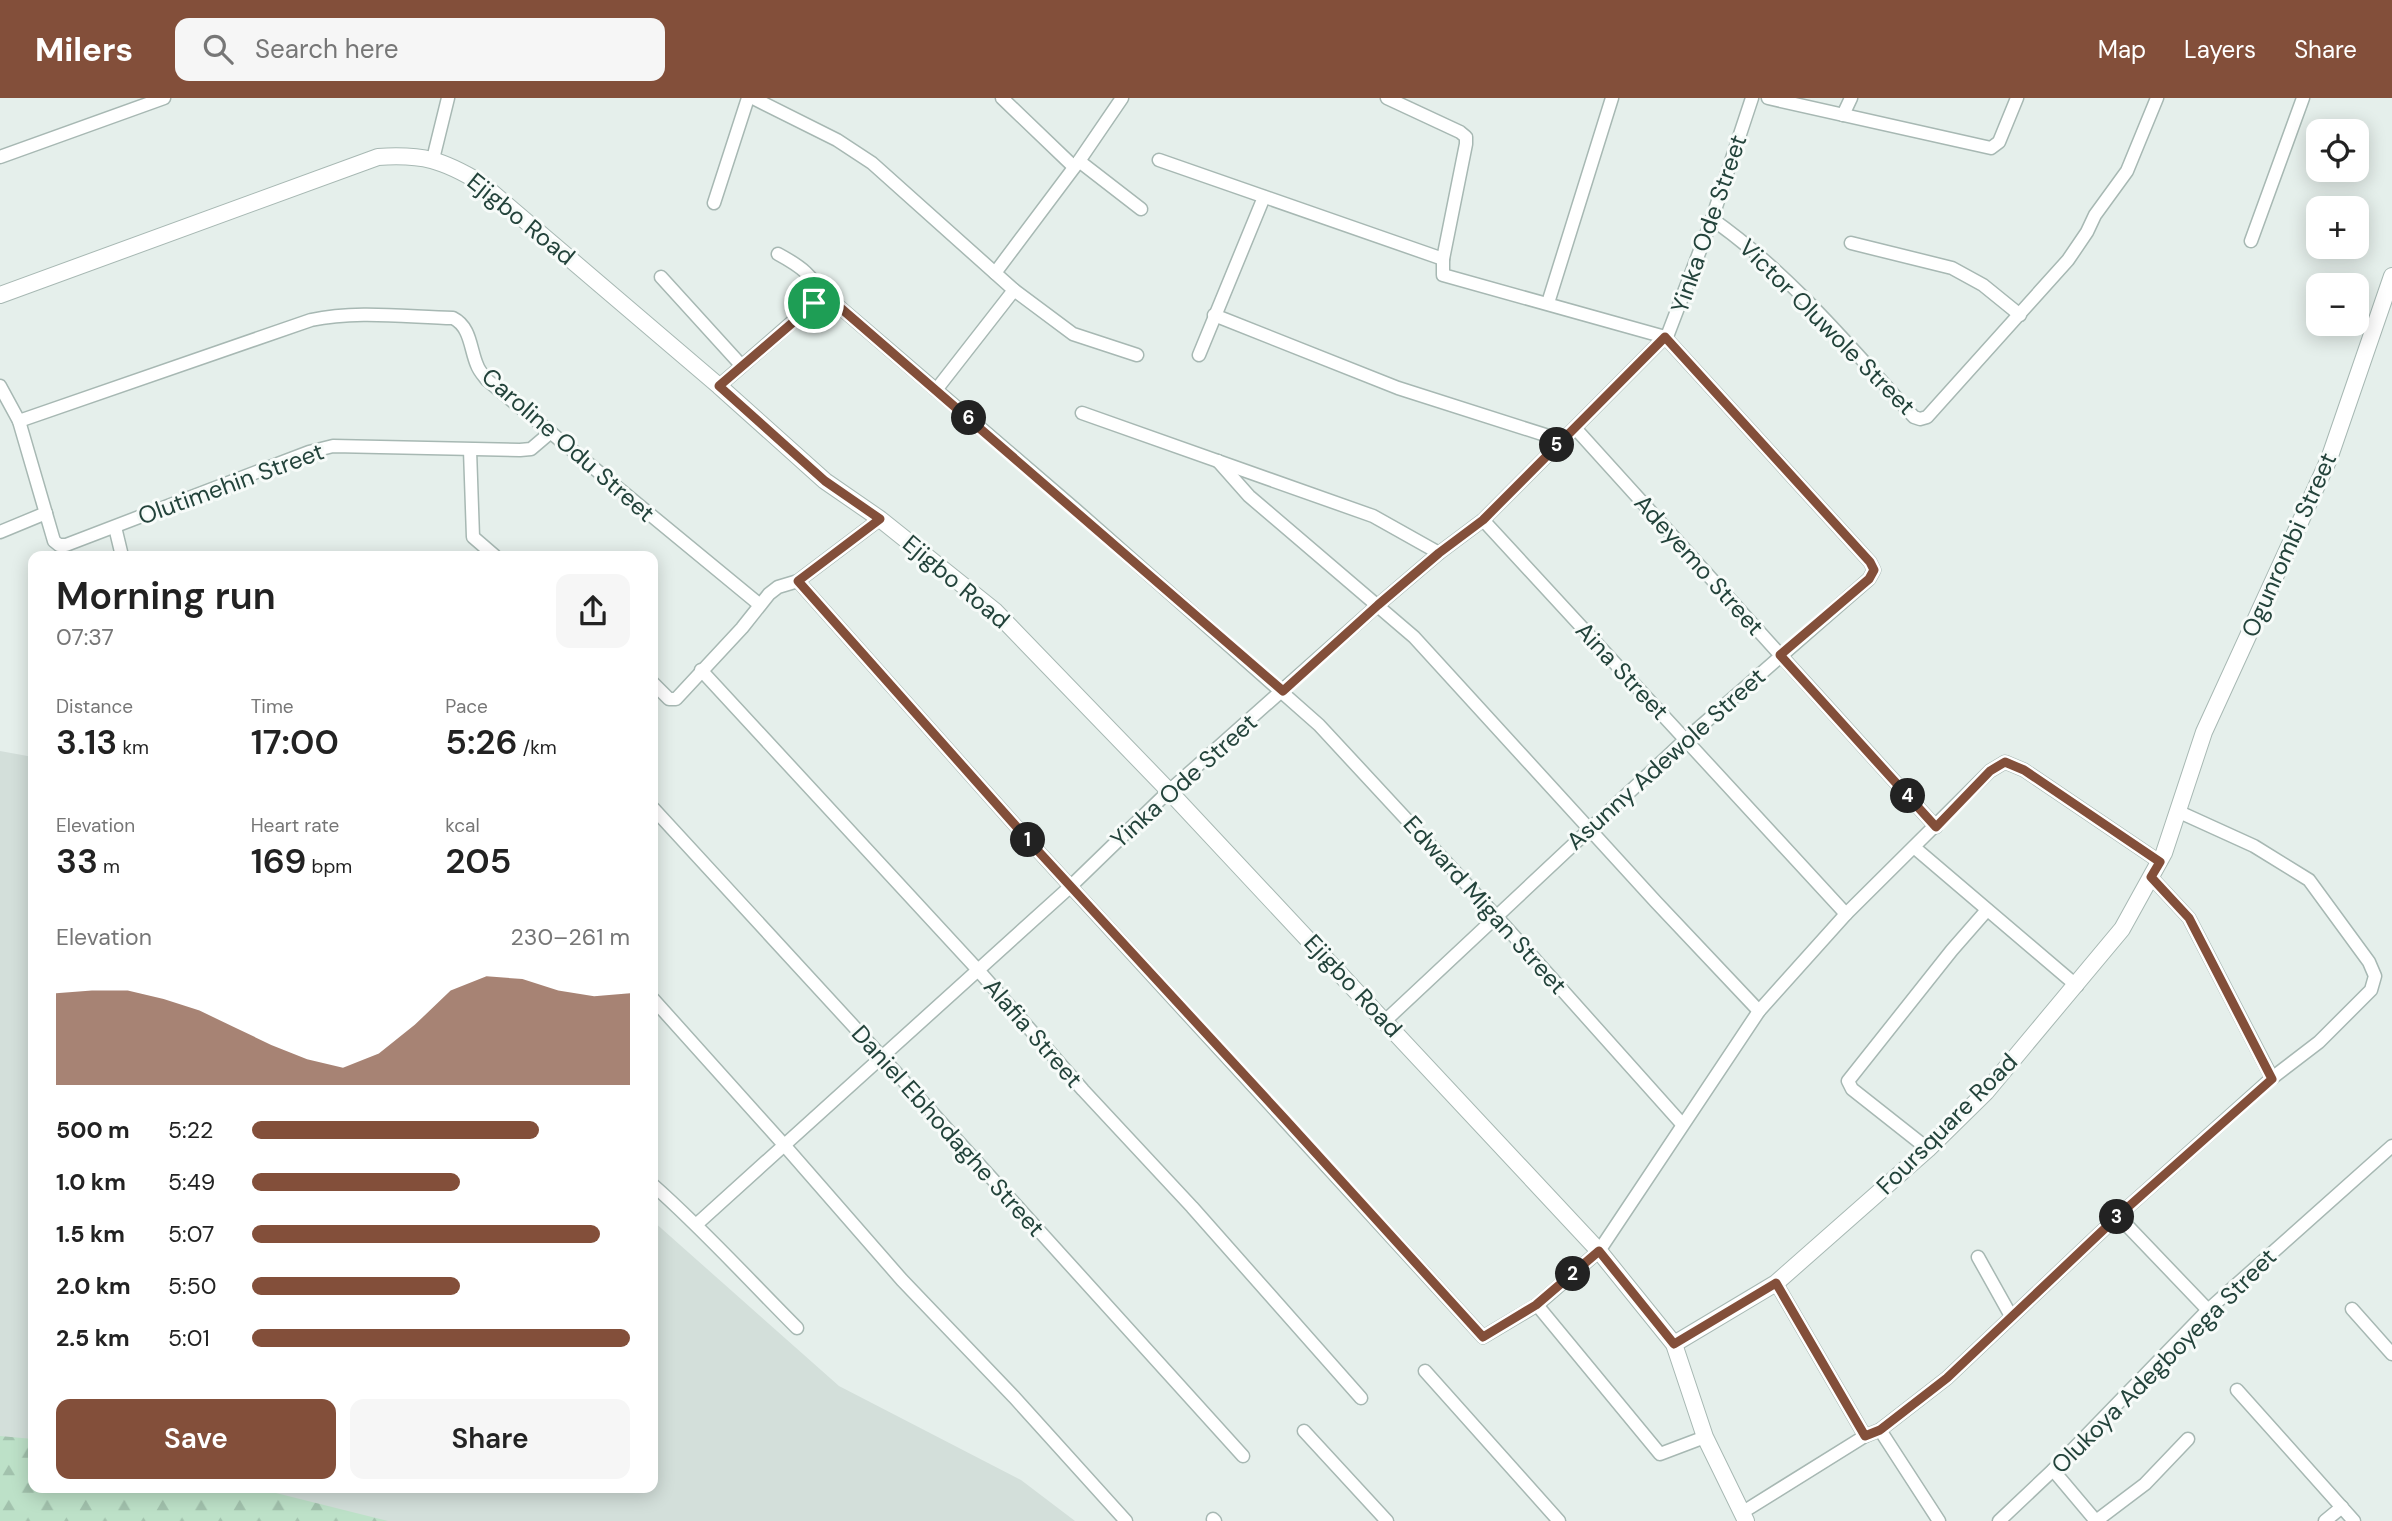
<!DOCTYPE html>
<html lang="en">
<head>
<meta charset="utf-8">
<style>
	body { margin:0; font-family:"DM Sans",sans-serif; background:#f6f6f6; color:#222; height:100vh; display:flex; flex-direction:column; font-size:26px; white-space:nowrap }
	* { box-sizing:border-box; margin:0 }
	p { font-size:23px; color:#767676 }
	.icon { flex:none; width:38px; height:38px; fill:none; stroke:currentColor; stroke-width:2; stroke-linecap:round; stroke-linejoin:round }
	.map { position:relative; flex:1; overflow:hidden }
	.drawer { position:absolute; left:28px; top:453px; width:630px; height:942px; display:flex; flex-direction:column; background:#fff; border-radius:14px; box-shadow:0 4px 18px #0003 }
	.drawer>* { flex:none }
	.tools { position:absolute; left:2306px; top:21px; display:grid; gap:14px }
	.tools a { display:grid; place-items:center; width:63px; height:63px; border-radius:14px; background:#fff; box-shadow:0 4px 18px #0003; font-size:35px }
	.pin { position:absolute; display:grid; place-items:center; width:60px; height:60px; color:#fff; margin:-30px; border:4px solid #fff; border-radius:50%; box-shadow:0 2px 7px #0007 }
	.km { position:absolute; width:35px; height:35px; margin:-18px; border-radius:50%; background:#222; color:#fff; font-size:19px; line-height:35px; text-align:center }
	.round { display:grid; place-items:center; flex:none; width:74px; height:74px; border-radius:14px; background:#f6f6f6 }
	.head { display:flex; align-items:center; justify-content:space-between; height:119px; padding:0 28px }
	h1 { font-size:38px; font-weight:600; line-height:52px }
	.metrics { display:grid; grid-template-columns:repeat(3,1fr); gap:10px; height:119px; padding:7px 28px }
	.metrics div { display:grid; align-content:center }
	.metrics b { font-size:35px; font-weight:600 }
	.metrics small { font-size:19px; font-weight:400 }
	.metrics p { font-size:19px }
	.chart { height:196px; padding:14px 28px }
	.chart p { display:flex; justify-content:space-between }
	.chart svg { width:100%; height:126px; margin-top:7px; fill:#834f3a; opacity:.7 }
	.action { display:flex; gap:14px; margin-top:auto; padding:14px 28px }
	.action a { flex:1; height:80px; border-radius:14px; background:#834f3a; color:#fff; font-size:28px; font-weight:600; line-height:80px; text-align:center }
	.action a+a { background:#f6f6f6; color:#222 }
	ul { padding:0 28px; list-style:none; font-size:23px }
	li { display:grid; grid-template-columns:112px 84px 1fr; align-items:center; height:52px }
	li i { height:18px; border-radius:9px; background:#834f3a }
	header { display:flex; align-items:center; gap:42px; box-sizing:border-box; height:98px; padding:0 35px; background:#834f3a; color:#fff }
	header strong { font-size:33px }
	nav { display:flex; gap:38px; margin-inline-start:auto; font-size:24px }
	.search { width:490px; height:63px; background:#f6f6f6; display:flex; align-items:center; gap:18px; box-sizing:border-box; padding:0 24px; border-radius:14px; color:#767676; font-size:26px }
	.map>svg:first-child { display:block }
</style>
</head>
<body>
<header>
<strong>Milers</strong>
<div class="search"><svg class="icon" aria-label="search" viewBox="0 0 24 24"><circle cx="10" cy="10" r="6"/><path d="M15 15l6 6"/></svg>Search here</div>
<nav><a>Map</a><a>Layers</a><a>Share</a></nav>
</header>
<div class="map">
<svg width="2392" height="1423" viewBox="0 0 2392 1423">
	<defs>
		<pattern id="forest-firs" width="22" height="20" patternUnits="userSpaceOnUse" patternTransform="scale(1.75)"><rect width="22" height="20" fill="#bde1c8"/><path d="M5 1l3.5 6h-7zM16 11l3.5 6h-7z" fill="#a2c2ad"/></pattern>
	</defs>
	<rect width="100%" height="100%" fill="#e5efeb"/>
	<polygon fill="#d3dfda" points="0,653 33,659 33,1390 653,1390 653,1123 839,1288 1021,1382 1075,1423 0,1423"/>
	<polygon fill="url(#forest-firs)" points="0,1338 33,1341 33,1390 256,1390 388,1423 0,1423"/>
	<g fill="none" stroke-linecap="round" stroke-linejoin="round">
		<g stroke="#a7b8b3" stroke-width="15">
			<g id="minor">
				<polyline points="753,0 837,42 872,65 1014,192 1073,236 1137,257"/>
				<polyline points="1002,0 1074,69"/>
				<polyline points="1768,0 1991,50 1999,44 2017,0"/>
				<polyline points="1843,17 1851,0"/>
				<polyline points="0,59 164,0"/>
				<polyline points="433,61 448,0"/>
				<polyline points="1159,62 1443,161"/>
				<polyline points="1079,63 1141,111"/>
				<polyline points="714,105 748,0"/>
				<path d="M1712 121C1790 176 1850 249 1914 319L1920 321 1927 319 2068 162 2087 134 2095 117 2127 73 2157 0"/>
				<polyline points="2251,143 2303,0"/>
				<polyline points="1851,145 1952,170 1983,187 2020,217"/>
				<path d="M778 156C802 169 812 177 825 201"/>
				<polyline points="995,175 1079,63 1122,0"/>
				<polyline points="661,179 741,267"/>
				<polyline points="1548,205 1612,0"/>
				<polyline points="1214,217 1398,290 1561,342"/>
				<polyline points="1199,257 1264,99"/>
				<polyline points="0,288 19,323 54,443 59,447 66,447 309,354 333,348 520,352 531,351 551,334"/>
				<polyline points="719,288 814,205 825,201 836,206 1076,412 1319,627 1496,818 1682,1026"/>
				<polyline points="936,292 1014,192"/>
				<polyline points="1082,315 1373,418 1439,455"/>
				<path d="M19 323 311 222C357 212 407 219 453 220 471 229 470 251 477 267 479 273 484 278 487 282L760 507"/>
				<polyline points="1575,330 1936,729"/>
				<polyline points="470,352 473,439 495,458"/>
				<polyline points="1218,363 1249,398 1414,539 1656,804 1759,913"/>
				<polyline points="1483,422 1846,816"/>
				<polyline points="115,429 122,458"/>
				<polyline points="0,434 46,415"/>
				<polyline points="798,483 1039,754 1483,1239 1537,1207 1599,1153 1759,913 1846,816 1990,673 2005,664 2024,672 2160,764"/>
				<polyline points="701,572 978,872 1083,992 1192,1109 1361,1300"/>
				<polyline points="653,585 669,601 676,601 742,530 769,496 778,489 798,483 880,421"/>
				<polyline points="653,710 881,958 1243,1358"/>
				<polyline points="1915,750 2077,888"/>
				<polyline points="2151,779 2189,820 2272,980"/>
				<polyline points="653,901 785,1048 902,1182 1014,1299 1126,1423"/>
				<polyline points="1385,923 1685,642 1869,481 1874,472 1870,464 1665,239 1443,177 1443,161 1466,46 1466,39 1460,34 1387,0"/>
				<polyline points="1928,1051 1852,991 1848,983 1952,852 1987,812"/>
				<path d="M653 1087C704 1132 749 1182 797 1230"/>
				<polyline points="2118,1118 2208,1212"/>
				<polyline points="697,1126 1071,788 1169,693 1378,507 1439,455 1483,422 1668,236 1712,121 1752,0"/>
				<polyline points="1978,1159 2011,1218"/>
				<polyline points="1776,1185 1865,1338"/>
				<polyline points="1537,1207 1660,1356 1705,1339"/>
				<polyline points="2352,1211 2392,1256"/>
				<polyline points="1425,1273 1559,1423"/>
				<polyline points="2237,1292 2354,1423"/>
				<polyline points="1880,1332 1939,1423"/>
				<polyline points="1304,1333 1387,1423"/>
				<polyline points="2053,1372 2096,1423"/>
				<polyline points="1743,1414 1865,1338 1880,1332 1947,1280 2118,1118 2272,980 2319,944 2371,892 2375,878 2369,864 2309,782 2254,748 2177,713"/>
				<polyline points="1213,1421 1215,1423"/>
				<polyline points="1999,1423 2053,1372 2208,1212 2392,1048"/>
				<polyline points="2096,1423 2145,1386 2188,1341"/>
				<polyline points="2325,1423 2342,1409"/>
			</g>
		</g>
		<g stroke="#a7b8b3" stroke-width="18">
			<g id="tertiary">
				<path d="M0 197 378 59C423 56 443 62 481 85L719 288 825 383 880 421 995 513 1169 693 1599 1153 1674 1246 1705 1339 1746 1423"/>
				<polyline points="1674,1246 1776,1185 1928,1051 1986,994 2122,831 2164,755 2204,634 2329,361 2392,178"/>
			</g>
		</g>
		<use href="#minor" stroke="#fff" stroke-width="12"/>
		<use href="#tertiary" stroke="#fff" stroke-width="16"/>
	</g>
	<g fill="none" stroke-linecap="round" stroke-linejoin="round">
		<g stroke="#fff" stroke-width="14">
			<polygon id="route" points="820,201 831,202 836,206 1283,593 1378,507 1439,455 1483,422 1665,239 1870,464 1874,472 1869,481 1780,557 1936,729 1990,673 2005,664 2024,672 2160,764 2151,779 2189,820 2272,981 2118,1118 1947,1280 1880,1332 1865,1338 1776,1185 1674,1246 1599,1153 1536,1207 1483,1239 1284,1020 1039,754 798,483 880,421 825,383 719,288"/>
		</g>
		<use href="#route" stroke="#834f3a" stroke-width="9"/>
	</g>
	<g text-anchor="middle" stroke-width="6" stroke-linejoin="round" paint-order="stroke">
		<g font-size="24" fill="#23433b" stroke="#f7fbf9">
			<text transform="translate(521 121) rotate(39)" y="8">Ejigbo Road</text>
			<text transform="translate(1709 126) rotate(-71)" y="8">Yinka Ode Street</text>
			<text transform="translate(1827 229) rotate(45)" y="8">Victor Oluwole Street</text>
			<text transform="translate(568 347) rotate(41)" y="8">Caroline Odu Street</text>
			<text transform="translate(231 386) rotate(-20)" y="8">Olutimehin Street</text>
			<text transform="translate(2289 447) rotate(-66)" y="8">Ogunrombi Street</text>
			<text transform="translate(1699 467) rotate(48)" y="8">Adeyemo Street</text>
			<text transform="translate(956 484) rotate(40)" y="8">Ejigbo Road</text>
			<text transform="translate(1622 573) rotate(47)" y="8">Aina Street</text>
			<text transform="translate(1666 661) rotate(-42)" y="8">Asunny Adewole Street</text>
			<text transform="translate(1184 683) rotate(-42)" y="8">Yinka Ode Street</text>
			<text transform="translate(1485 807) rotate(48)" y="8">Edward Migan Street</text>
			<text transform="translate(1353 888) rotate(47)" y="8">Ejigbo Road</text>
			<text transform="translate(1033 935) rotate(49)" y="8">Alafia Street</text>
			<text transform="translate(1947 1026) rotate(-45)" y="8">Foursquare Road</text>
			<text transform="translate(948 1033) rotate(48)" y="8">Daniel Ebhodaghe Street</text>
			<text transform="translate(2164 1263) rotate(-45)" y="8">Olukoya Adegboyega Street</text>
		</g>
	</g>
</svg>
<div class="tools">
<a><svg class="icon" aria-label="locate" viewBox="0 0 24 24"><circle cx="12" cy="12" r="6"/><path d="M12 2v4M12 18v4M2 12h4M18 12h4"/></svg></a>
<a>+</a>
<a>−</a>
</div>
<div class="pin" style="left:814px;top:205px;background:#1e9e55"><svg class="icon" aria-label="arrive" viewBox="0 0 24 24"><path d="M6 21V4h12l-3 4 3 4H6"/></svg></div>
<b class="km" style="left:1028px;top:742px">1</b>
<b class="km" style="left:1573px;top:1176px">2</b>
<b class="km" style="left:2117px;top:1119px">3</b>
<b class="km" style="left:1908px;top:698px">4</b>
<b class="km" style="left:1557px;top:347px">5</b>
<b class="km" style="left:969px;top:320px">6</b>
<section class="drawer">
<div class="head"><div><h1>Morning run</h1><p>07:37</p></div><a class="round"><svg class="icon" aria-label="share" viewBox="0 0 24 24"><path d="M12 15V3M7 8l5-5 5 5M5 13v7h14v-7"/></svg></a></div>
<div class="metrics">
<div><p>Distance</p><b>3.13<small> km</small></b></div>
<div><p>Time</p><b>17:00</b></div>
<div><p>Pace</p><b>5:26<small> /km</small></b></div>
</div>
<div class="metrics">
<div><p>Elevation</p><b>33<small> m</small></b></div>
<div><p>Heart rate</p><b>169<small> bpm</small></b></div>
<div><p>kcal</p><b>205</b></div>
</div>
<div class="chart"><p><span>Elevation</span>230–261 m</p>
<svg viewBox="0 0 160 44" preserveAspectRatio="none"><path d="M0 44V12L10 11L20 11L30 14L40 18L50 24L60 30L70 35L80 38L90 33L100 23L110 11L120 6L130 7L140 11L150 13L160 12V44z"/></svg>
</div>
<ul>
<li><b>500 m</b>5:22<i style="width:76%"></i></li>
<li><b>1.0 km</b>5:49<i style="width:55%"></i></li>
<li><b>1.5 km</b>5:07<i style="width:92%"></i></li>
<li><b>2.0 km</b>5:50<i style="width:55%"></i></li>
<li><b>2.5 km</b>5:01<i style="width:100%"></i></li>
</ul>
<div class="action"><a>Save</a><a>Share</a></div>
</section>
</div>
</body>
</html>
